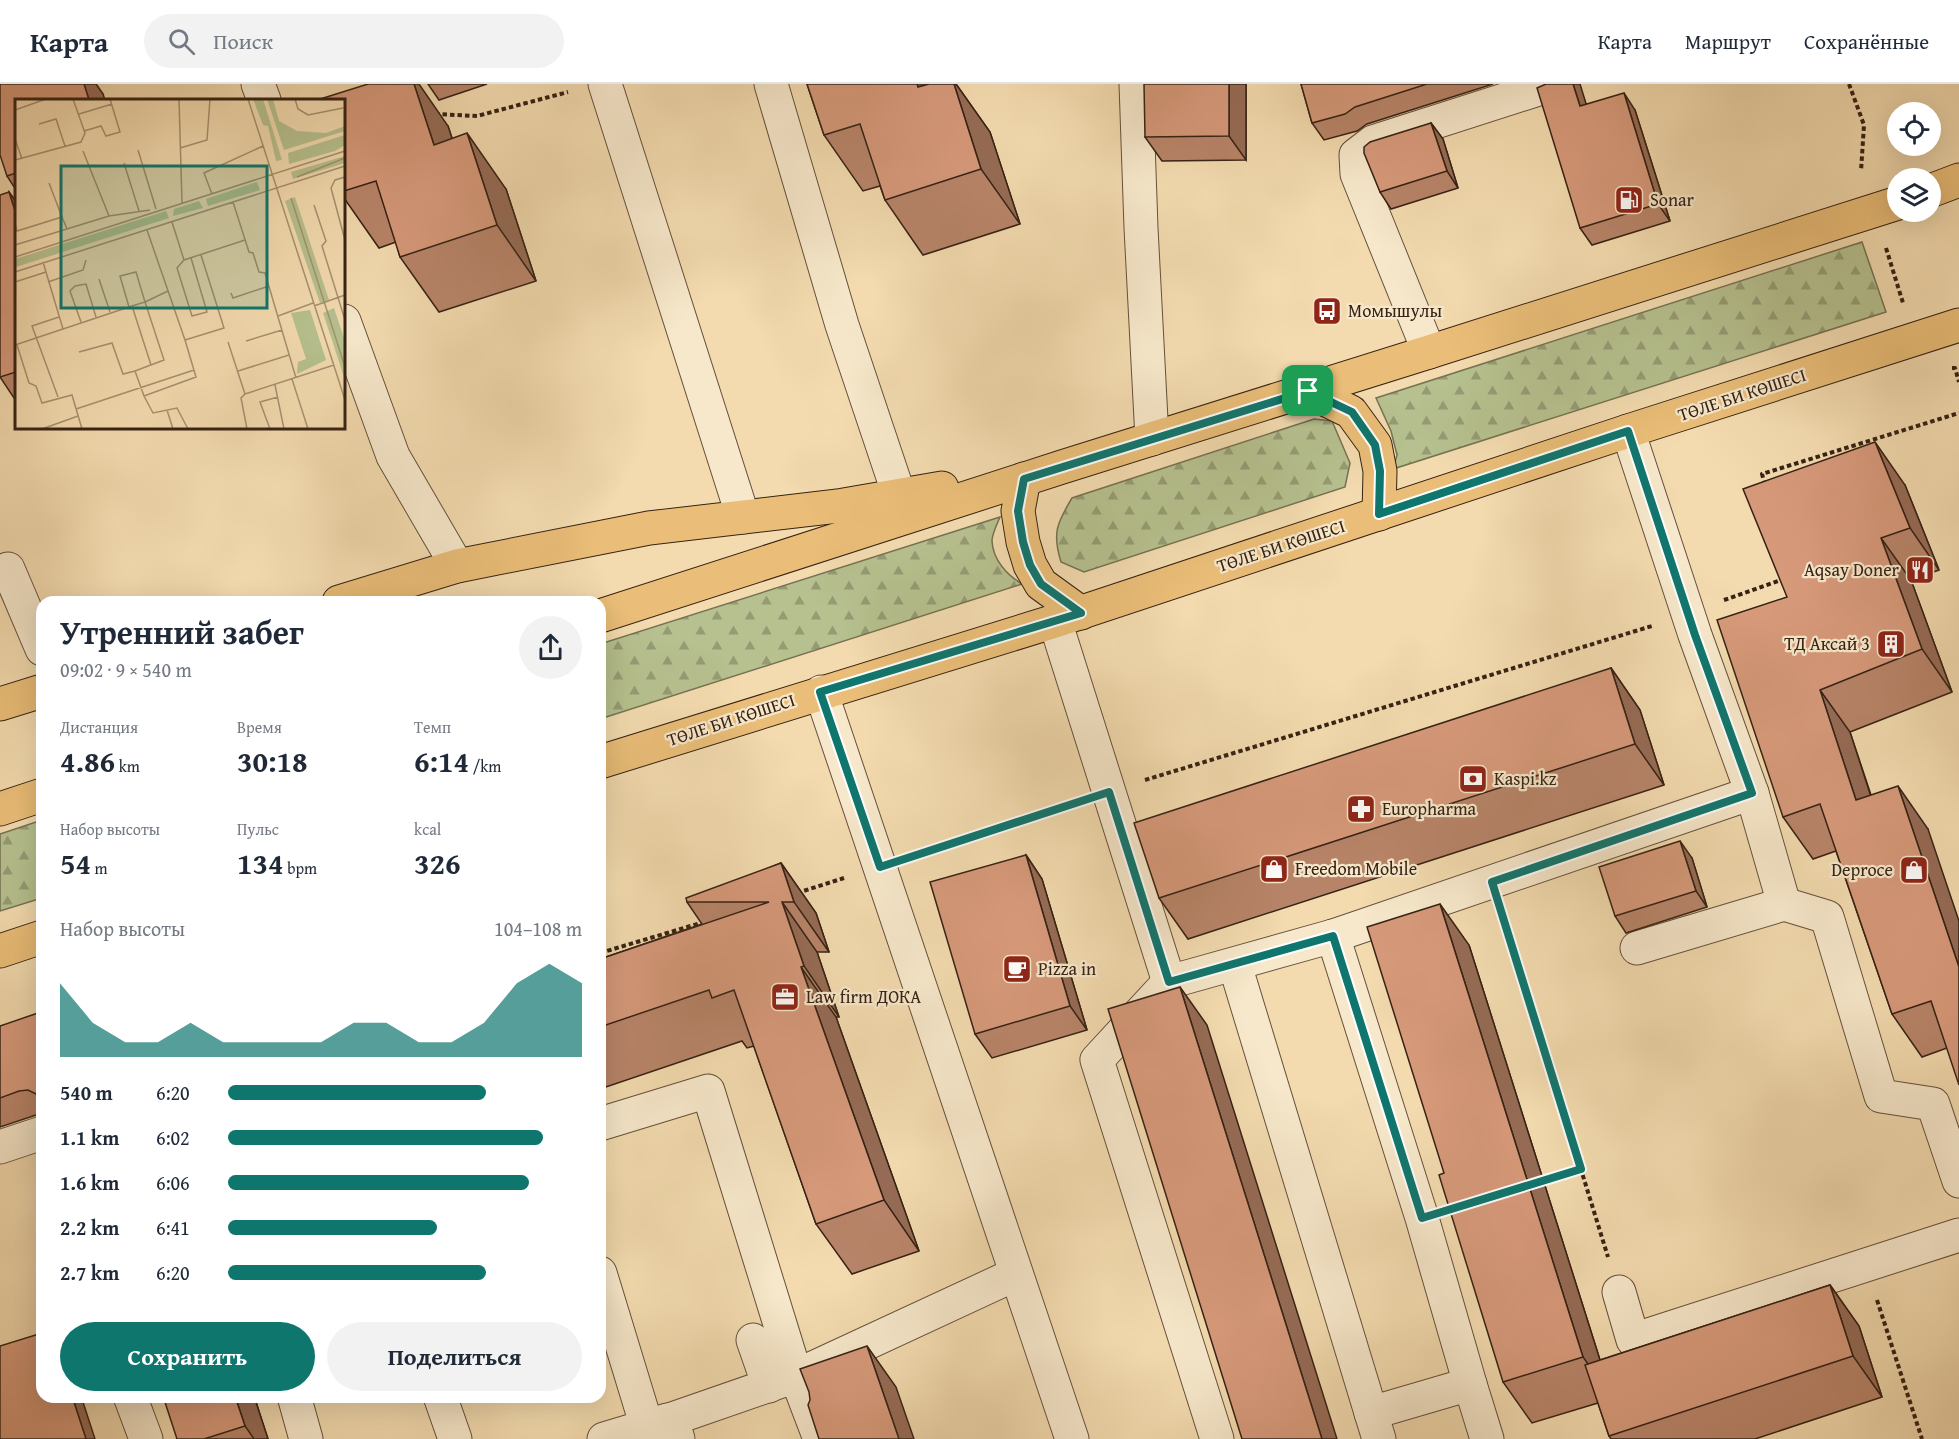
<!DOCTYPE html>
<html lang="ru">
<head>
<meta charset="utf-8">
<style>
	body { margin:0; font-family:"Gentium Book Plus",serif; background:#f2f2f3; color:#1f2937; height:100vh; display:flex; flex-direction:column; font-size:22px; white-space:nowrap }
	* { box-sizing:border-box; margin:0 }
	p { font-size:20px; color:#747a83 }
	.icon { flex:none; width:33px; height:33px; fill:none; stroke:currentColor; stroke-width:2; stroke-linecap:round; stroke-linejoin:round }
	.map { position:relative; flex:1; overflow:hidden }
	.panel { position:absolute; left:36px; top:512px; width:570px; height:807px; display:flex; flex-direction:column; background:#fff; border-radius:18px; box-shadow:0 6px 24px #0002 }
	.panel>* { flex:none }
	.fabs { position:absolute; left:1887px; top:18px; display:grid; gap:12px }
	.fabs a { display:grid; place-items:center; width:54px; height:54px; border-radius:50%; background:#fff; box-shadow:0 6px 24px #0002; font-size:30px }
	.pin { position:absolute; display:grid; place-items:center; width:51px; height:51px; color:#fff; margin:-26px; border-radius:12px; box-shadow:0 3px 9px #0006 }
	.round { display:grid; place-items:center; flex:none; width:63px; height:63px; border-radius:32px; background:#f2f2f3 }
	.overview { display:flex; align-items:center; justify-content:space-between; height:102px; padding:0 24px }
	h1 { font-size:33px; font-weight:700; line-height:45px }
	.stats { display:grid; grid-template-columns:repeat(3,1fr); gap:9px; height:102px; padding:6px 24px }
	.stats div { display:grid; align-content:center }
	.stats b { font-size:30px; font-weight:700 }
	.stats small { font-size:16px; font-weight:400 }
	.stats p { font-size:16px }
	.chart { height:168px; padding:12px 24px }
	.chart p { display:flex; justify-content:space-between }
	.chart svg { width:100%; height:108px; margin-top:6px; fill:#0f766e; opacity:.7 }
	.button { display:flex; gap:12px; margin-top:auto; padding:12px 24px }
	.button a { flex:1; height:69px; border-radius:36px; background:#0f766e; color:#fff; font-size:24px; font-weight:700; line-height:69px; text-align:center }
	.button a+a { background:#f2f2f3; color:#1f2937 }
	ul { padding:0 24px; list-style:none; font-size:20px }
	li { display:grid; grid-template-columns:96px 72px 1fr; align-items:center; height:45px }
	li i { height:15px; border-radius:8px; background:#0f766e }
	header { display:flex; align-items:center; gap:36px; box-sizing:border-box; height:84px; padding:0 30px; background:#fff; border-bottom:2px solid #e0e1e3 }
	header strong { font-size:28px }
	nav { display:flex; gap:33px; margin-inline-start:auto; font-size:21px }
	.search { width:420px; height:54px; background:#f2f2f3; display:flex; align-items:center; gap:15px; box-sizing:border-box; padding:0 21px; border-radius:33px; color:#747a83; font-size:22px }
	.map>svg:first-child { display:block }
</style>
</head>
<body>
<header>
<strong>Карта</strong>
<div class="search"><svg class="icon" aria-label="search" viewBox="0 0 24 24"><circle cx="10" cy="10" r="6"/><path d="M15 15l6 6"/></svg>Поиск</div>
<nav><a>Карта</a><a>Маршрут</a><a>Сохранённые</a></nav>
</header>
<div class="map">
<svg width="1959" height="1355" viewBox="0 0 1959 1355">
	<defs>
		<pattern id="forest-firs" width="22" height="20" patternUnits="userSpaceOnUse" patternTransform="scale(1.5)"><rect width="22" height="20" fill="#b6c18f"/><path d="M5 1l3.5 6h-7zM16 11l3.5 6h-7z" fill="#959c74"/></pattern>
	</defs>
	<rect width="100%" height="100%" fill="#f3dbaf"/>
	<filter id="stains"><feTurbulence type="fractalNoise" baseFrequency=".00333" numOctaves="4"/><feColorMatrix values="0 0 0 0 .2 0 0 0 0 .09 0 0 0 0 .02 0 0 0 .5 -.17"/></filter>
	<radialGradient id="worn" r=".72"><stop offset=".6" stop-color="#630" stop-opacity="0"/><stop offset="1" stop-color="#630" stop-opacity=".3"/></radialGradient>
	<g fill="url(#forest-firs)" stroke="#767252" stroke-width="1.5">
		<polygon points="1862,158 1886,228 1393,385 1397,371 1391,347 1376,314"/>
		<path d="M1314 335 1332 337 1350 379 1345 403 1084 488 1061 478C1052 449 1057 439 1072 414Z"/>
		<path d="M1000 433C997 440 992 450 992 457 993 476 1007 491 1022 500L600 635V560Z"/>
		<polygon points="42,736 42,814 0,827 0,750"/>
	</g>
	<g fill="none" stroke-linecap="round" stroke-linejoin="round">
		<g stroke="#65503b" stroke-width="35">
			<g id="minor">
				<polyline points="258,0 264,16"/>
				<polyline points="605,0 743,433"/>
				<polyline points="771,0 842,241 899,411"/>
				<polyline points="1136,0 1141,144 1152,355"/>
				<polyline points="344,237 393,372 457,482"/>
				<polyline points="1429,268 1357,90 1356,71 1373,58 1554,0"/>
				<polyline points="1628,347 1695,551 1752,709 1784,820 1827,833 1881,1012 1933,1020 1959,1097"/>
				<polyline points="0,488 8,485 42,565"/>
				<polyline points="1055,537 1169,898"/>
				<polyline points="821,608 1072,1355"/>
				<polyline points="1333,852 1422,1134 1470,1300 1487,1355"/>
				<polyline points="1637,864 1784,820"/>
				<polyline points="1235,881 1379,1355"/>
				<polyline points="600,1040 708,1007 796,1292 672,1335 678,1355"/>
				<polyline points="0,1063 42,1049"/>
				<polyline points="600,1189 647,1343"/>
				<polyline points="1619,1208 1633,1256 1959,1151"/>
				<polyline points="753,1256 769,1302"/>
				<polyline points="130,1312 146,1355"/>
				<polyline points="294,1312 306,1355"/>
				<polyline points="440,1312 455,1355"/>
				<polyline points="1371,1329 1470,1300"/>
				<polyline points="604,1355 667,1336"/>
				<polyline points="820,1355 796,1292 1016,1190"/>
				<polyline points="1217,1355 1097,976 1169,898 1333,852 1752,709"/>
			</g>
		</g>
		<g stroke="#362214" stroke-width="35">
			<g id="major">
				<polyline points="1930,107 1959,96"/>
				<polyline points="1308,307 1351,328 1375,361 1380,387 1379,430"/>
				<polyline points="1024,395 1018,427 1023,458 1030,481 1041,500 1081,529"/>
				<polyline points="339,518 457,482 649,444 838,422 942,404"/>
				<polyline points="600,532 1062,383 1429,268 1898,119"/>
				<polyline points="0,620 42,607"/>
				<polyline points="600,678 1055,537 1628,347 1959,241"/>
				<polyline points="0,725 42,711"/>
				<polyline points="0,867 42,853"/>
			</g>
		</g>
		<g stroke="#362214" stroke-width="4" stroke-dasharray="4.5 3" stroke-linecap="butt">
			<polyline points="1849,0 1864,41 1861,87"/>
			<polyline points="435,30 477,32 568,8"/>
			<polyline points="1886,164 1903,219"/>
			<polyline points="1952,284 1955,284 1959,298"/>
			<polyline points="1765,401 1762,390 1959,329"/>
			<polyline points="1724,516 1784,495"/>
			<polyline points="1145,696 1652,542"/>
			<polyline points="917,771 1072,720"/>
			<polyline points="797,809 844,794"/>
			<polyline points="1503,833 1608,1173"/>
			<polyline points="600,869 704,838"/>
			<polyline points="1541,1097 1581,1085"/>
			<polyline points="1877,1216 1922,1355"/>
		</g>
		<use href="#minor" stroke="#f7e8cb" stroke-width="33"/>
		<use href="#major" stroke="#eabe78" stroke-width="33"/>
	</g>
	<g fill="#b88469" stroke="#362214" stroke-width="1.5">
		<polygon points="0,0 96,0 103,10 16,16 16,106 7,92"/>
		<polygon points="428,0 487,0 439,16"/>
		<polygon points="807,0 956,0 990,48 1020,140 923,171 885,116 880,102 863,107 824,51"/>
		<polygon points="1246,0 1246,76 1162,77 1145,53"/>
		<polygon points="1301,0 1493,0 1367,40 1357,47 1324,56 1312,39"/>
		<polygon points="344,16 448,42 452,54 506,105 536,197 439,228 400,173 396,158 379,164 344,114"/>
		<polygon points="1586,20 1635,26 1670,137 1592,161 1580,144"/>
		<polygon points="1431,39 1443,55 1458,104 1391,125 1380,108"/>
		<polygon points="9,108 16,118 16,317 0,293"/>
		<polygon points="1905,401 1939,486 1911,496 1952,608 1850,648 1871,711 1928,745 1947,964 1922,973 1892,930 1836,767 1813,775 1783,733 1787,513"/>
		<polygon points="1611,584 1640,626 1664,701 1188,855 1159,814"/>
		<polygon points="1026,771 1042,795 1087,946 992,974 975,950"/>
		<polygon points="1692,774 1707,823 1626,849 1615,832"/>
		<polygon points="781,779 816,829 829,868 817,868 839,933 836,933 919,1167 852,1190 816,1140 754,962 747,964 742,957 600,1005 600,875 702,840 687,818"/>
		<polygon points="1469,861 1600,1276 1830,1201 1859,1242 1882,1313 1755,1355 1611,1355 1609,1352 1598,1319 1532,1339 1503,1298"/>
		<polygon points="42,935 42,1031 36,1031 0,1043 0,942"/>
		<polygon points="254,1312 268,1355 177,1355"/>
	</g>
	<g fill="#966b55" stroke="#362214" stroke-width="1.5">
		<polygon points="84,0 96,0 103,10 105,16 89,16"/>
		<polygon points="414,0 419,0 448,42 472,116 434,61"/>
		<polygon points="917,0 937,0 918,3"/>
		<polygon points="954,0 956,0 990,48 1020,140 981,85"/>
		<polygon points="1229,0 1246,0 1246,76 1229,52"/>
		<polygon points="1573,0 1580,0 1592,39 1580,22"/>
		<polygon points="1624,9 1635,26 1670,137 1658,120"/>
		<polygon points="1431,39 1443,55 1458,104 1447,87"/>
		<polygon points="467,49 506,105 536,197 497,141"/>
		<polygon points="9,108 16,118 16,130"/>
		<polygon points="1875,358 1905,401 1939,486 1910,444"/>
		<polygon points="1881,454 1911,496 1952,608 1922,565"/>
		<polygon points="1611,584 1640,626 1664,701 1635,660"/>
		<polygon points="1820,606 1850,648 1886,759 1856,716"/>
		<polygon points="1898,702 1928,745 1959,837 1959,883"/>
		<polygon points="1680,757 1692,774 1707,823 1696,807"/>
		<polygon points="1026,771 1042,795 1087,946 1070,922"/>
		<polygon points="781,779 816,829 829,868 794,818"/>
		<polygon points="782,818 817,868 839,933 804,882"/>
		<polygon points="1440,820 1469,861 1612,1314 1583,1273"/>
		<polygon points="801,883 836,933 919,1167 884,1116"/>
		<polygon points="1180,903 1207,941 1337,1355 1322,1355"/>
		<polygon points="1830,1201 1859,1242 1882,1313 1853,1272"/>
		<polygon points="867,1262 896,1303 914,1355 899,1355"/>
		<polygon points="72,1312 81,1312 95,1355 86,1355"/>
		<polygon points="235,1312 254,1312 268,1355 254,1355 245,1342"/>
	</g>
	<g fill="#d6997a" stroke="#362214" stroke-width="1.5">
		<polygon points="0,0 84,0 89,16 16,16 16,89 7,92 0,71"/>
		<polygon points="368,0 414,0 434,61 467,49 497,141 400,173 376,97 344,107 344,16 317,16"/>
		<polygon points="807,0 917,0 918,3 929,0 954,0 981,85 885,116 860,40 824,51"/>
		<polygon points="1144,0 1229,0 1229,52 1145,53"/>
		<polygon points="1301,0 1427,0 1355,23 1345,30 1312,39"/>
		<polygon points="1546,0 1573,0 1580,22 1624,9 1658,120 1580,144 1537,4"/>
		<polygon points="1431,39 1447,87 1380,108 1364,69 1364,63 1370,58"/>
		<polygon points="9,108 16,130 16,288 0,293 0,111"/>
		<polygon points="1875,358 1910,444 1881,454 1922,565 1820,606 1856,716 1898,702 1959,883 1959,1001 1931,917 1892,930 1820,720 1783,733 1717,536 1787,513 1743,405"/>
		<polygon points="1611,584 1635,660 1159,814 1134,739"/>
		<polygon points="1680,757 1696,807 1615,832 1599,783"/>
		<polygon points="1026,771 1070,922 975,950 930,798"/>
		<polygon points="781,779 794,818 782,818 804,882 801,883 884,1116 816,1140 734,906 712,914 709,906 600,943 600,875 769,818 687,818 686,814"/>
		<polygon points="1440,820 1583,1273 1503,1298 1439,1091 1444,1089 1367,843"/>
		<polygon points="1180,903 1322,1355 1242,1355 1108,925"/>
		<polygon points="38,929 42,941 42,1008 36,1010 28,1006 19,1007 0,1014 0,942"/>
		<polygon points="1830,1201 1853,1272 1609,1352 1585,1281"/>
		<polygon points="42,1249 42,1312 72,1312 86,1355 0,1355 0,1262"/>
		<polygon points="867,1262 899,1355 819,1355 808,1321 810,1316 809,1308 800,1285"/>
		<polygon points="163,1312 235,1312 245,1342 204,1355 177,1355"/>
	</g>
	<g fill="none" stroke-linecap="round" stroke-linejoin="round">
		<g stroke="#fff" stroke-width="12">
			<polygon id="route" points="1308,307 1352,328 1375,361 1380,387 1379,430 1628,347 1695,551 1752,709 1492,798 1581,1085 1422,1134 1333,852 1169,898 1109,708 880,783 820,608 1081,529 1041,500 1030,481 1023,458 1018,427 1024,395"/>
		</g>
		<use href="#route" stroke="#0f766e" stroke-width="8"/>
	</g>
	<defs>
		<g id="fuel-square" transform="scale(1.5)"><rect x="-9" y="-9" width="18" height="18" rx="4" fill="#8f2418" stroke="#f7e8cb"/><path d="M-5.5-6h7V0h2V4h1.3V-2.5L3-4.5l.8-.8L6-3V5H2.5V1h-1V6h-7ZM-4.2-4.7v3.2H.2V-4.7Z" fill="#fff"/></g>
		<g id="bus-square" transform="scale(1.5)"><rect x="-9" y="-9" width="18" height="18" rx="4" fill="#8f2418" stroke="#f7e8cb"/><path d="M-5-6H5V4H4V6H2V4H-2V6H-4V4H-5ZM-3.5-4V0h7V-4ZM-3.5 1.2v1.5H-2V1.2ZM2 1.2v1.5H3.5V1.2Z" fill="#fff"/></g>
		<g id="restaurant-square" transform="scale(1.5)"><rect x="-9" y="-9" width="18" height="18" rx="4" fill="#8f2418" stroke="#f7e8cb"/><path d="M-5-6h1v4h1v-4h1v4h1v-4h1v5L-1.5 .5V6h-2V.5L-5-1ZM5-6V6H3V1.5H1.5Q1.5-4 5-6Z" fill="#fff"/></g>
		<g id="building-square" transform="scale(1.5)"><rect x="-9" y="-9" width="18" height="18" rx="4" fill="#8f2418" stroke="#f7e8cb"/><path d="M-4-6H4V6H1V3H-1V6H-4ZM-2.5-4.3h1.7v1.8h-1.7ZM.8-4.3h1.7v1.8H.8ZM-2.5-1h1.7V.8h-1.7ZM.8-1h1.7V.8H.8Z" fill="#fff"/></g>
		<g id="bank-square" transform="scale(1.5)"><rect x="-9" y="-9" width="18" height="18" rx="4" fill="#8f2418" stroke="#f7e8cb"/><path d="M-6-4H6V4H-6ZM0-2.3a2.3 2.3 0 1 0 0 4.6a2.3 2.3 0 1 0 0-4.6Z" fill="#fff"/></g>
		<g id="pharmacy-square" transform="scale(1.5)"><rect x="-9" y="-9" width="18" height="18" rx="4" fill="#8f2418" stroke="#f7e8cb"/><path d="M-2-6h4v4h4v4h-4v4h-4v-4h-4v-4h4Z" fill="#fff"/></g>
		<g id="shop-square" transform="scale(1.5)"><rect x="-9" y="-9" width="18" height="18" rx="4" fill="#8f2418" stroke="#f7e8cb"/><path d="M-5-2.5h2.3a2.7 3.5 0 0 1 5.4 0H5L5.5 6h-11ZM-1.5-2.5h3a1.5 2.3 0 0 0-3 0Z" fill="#fff"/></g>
		<g id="cafe-square" transform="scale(1.5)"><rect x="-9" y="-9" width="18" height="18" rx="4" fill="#8f2418" stroke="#f7e8cb"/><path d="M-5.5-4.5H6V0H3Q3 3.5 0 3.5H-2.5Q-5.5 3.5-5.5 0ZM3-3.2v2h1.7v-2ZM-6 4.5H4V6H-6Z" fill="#fff"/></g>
		<g id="office-square" transform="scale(1.5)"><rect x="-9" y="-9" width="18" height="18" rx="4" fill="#8f2418" stroke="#f7e8cb"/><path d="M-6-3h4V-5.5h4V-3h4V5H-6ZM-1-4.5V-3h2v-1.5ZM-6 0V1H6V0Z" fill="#fff"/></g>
	</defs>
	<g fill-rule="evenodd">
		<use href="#fuel-square" x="1629" y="116"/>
		<use href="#bus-square" x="1327" y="227"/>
		<use href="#restaurant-square" x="1920" y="486"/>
		<use href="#building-square" x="1891" y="560"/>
		<use href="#bank-square" x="1473" y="695"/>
		<use href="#pharmacy-square" x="1361" y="725"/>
		<use href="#shop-square" x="1274" y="785"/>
		<use href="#shop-square" x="1914" y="786"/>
		<use href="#cafe-square" x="1017" y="885"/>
		<use href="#office-square" x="785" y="913"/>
	</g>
	<g text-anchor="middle" stroke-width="4.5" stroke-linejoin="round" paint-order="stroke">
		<g font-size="18" fill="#362214" stroke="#f7e8cb" text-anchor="start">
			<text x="1650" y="122">Sonar</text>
			<text x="1348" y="233">Момышулы</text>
			<text x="1899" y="492" text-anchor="end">Aqsay Doner</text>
			<text x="1870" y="566" text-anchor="end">ТД Аксай 3</text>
			<text x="1494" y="701">Kaspi.kz</text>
			<text x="1382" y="731">Europharma</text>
			<text x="1295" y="791">Freedom Mobile</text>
			<text x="1893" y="792" text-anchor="end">Deproce</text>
			<text x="1038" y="891">Pizza in</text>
			<text x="806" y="919">Law firm ДОКА</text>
		</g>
		<g font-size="18" fill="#362214" stroke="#f7e8cb">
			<text transform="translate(1742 311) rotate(-18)" y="6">ТӨЛЕ БИ КӨШЕСІ</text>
			<text transform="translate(1281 462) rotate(-18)" y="6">ТӨЛЕ БИ КӨШЕСІ</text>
			<text transform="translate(731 636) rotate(-18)" y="6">ТӨЛЕ БИ КӨШЕСІ</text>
		</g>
	</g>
	<g transform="translate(15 15)">
		<rect width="330" height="330" fill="#f3dbaf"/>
		<path d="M330 57V64L278 80 276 73ZM280 98 314 201 305 204 270 102ZM319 209 330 242V281L308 214Z" fill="#b6c18f"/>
		<path d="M238 0H248L267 61 261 62 253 27 248 26ZM252 0H258L264 22 282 32 311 34 330 27V32L269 51ZM330 36V46L320 52 274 65 273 54ZM242 83 245 91 193 107 191 100ZM184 102 188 109 158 117 159 110ZM151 112 154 119 1 168 0 160ZM295 211 311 261 282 275 283 263 291 260 276 214Z" fill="#b6c18f"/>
		<path fill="none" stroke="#a79171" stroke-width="1.5" d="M164 0 167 104M233 0 330 301M280 0 283 10 293 16 328 9M0 11 31 0M64 15 97 5M24 25 41 20 50 47M69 32 86 27 91 37 105 33 95 0M0 40 7 60M165 49 192 41 195 0M123 51 141 110M68 52 94 117M0 61 66 43 70 34 58 0M109 64 124 112M282 78 330 59M330 78 320 81 316 89 330 141M34 84 47 118M197 95 189 74 248 47M276 99 330 268M218 103 234 153 238 154 244 173 250 174 281 279M299 106 311 142 307 147 330 221M157 123 169 161M0 125 2 132 47 118 52 130M132 131 170 241 181 278 129 297 120 272 149 261 130 203 153 192M0 146 94 117 135 111M0 158 330 52M176 159 192 213 177 217 162 169 169 161 230 141M0 173 330 67M84 180 95 213M0 183 31 173M33 183 68 171 71 161M216 194 218 199 254 187M299 207 330 196M114 208 105 177 121 173 130 203 117 207 136 266M263 217 298 204M66 223 55 192 60 187 71 185 81 218M48 230 117 207M170 241 209 229 186 156M231 242 267 231M213 243 230 295M0 246 48 230 28 163M2 246 14 284 21 287 27 304 57 296 67 330M64 253 97 244 108 275 120 272M223 272 274 256M277 280 293 330M260 286 269 330M129 297 138 314 162 309 173 330M43 298 17 227 44 218M61 310 179 271M152 311 158 330M27 330 63 317M232 330 226 299 230 295 319 266M255 330 245 303 263 298"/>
		<path fill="#0f766e" fill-opacity="0.15" stroke="#0f766e" stroke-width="3" d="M46 67H252V209H46Z"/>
		<rect width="330" height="330" fill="none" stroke="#362214" stroke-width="3"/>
	</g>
	<rect width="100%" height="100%" filter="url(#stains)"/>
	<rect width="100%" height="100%" fill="url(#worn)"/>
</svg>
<div class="fabs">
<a><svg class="icon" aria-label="locate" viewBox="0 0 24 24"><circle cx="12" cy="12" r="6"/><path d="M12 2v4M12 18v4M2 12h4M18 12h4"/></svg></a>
<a><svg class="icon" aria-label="layers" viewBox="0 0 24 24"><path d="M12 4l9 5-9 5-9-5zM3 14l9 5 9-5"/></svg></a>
</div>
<div class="pin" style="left:1308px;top:307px;background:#1e9e55"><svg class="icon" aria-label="arrive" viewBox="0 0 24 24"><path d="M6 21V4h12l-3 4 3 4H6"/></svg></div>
<section class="panel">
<div class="overview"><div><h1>Утренний забег</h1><p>09:02 · 9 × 540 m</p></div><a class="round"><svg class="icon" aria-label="share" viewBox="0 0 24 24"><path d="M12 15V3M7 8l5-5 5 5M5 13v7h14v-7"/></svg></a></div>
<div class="stats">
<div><p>Дистанция</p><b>4.86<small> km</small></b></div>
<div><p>Время</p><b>30:18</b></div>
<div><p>Темп</p><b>6:14<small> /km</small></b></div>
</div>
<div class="stats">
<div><p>Набор высоты</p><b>54<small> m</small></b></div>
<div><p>Пульс</p><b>134<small> bpm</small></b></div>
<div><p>kcal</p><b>326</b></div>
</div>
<div class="chart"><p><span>Набор высоты</span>104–108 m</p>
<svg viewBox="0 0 160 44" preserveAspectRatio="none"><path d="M0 44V14L10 30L20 38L30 38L40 30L50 38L60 38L70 38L80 38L90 30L100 30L110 38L120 38L130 30L140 14L150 6L160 14V44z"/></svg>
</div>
<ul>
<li><b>540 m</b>6:20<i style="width:73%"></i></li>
<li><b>1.1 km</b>6:02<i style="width:89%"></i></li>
<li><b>1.6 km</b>6:06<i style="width:85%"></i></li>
<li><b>2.2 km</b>6:41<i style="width:59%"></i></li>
<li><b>2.7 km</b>6:20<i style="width:73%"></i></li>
</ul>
<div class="button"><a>Сохранить</a><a>Поделиться</a></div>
</section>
</div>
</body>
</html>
